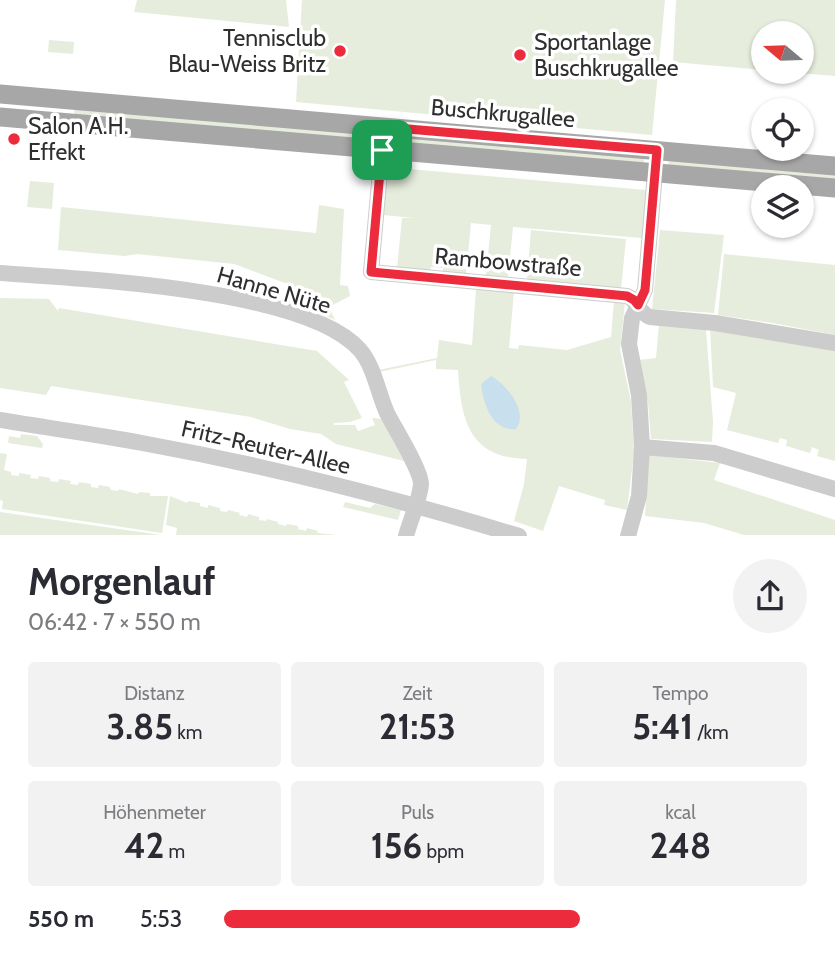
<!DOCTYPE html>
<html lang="de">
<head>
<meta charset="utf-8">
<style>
	body { margin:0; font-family:Cabin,sans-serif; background:#f2f2f3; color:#2b2b33; height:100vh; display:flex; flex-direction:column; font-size:26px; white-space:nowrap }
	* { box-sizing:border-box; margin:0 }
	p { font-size:23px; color:#7c7c81 }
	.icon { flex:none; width:38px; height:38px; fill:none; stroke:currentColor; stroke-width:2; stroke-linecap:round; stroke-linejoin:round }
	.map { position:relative; height:536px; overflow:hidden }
	.details { display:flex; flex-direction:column; background:#fff; flex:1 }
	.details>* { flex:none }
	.needle { width:46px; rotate:289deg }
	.tools { position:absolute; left:751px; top:21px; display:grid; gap:14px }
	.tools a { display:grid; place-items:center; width:63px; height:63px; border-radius:50%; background:#fff; box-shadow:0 2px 5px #0004; font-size:35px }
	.pin { position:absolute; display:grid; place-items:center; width:60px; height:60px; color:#fff; margin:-30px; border-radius:14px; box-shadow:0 4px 10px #0006 }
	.round { display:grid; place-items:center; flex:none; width:74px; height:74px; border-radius:37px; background:#f2f2f3 }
	.headline { display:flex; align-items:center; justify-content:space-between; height:119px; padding:0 28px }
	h1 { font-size:38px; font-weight:800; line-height:52px }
	.figures { display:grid; grid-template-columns:repeat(3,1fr); gap:10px; height:119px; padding:7px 28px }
	.figures div { display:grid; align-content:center; border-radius:7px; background:#f2f2f3; text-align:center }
	.figures b { font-size:35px; font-weight:800 }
	.figures small { font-size:19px; font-weight:400 }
	.figures p { font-size:19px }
	ul { padding:0 28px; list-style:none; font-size:23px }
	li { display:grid; grid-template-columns:112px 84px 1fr; align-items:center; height:52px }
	li i { height:18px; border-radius:9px; background:#ec2b3d }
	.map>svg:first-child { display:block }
</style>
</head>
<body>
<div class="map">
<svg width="835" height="536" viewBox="0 0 835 536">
	<rect width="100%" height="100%" fill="#fff"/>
	<g fill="#e6eddc">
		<polygon points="137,0 286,0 289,27 134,12"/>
		<polygon points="302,0 665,0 652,135 296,102"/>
		<polygon points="676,0 835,0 835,76 785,72 802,72 802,33 763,33 763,70 673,62"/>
		<polygon points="49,40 74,42 73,54 48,52"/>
		<polygon points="75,104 371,130 370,143 74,115"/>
		<polygon points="395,132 644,155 644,167 394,144"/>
		<polygon points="669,157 835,172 835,184 668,169"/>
		<polygon points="387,167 646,190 642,238 513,227 508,277 486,275 491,225 471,223 466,276 443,274 443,268 431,267 430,272 397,268 402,218 414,218 383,215"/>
		<polygon points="30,181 54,183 52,209 27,207"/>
		<polygon points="319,205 344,209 340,285 348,286 350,296 329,307 335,320 300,305 304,290 234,264 137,254 125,256 58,250 61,207 316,233"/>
		<polygon points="531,230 626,239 621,289 527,280"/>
		<polygon points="660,230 724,235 714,313 652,309"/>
		<polygon points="724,254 835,265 835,335 773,323 718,315"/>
		<path d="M476 289 514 292 509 348 518 349 519 345 567 350 611 337 614 301 625 302 620 350 631 401 634 453 627 510 604 505 605 500 559 486 543 531 514 521 524 484 527 459C468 458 461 419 458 370L436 369V360L379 372 378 370 437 358 439 340 472 345Z"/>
		<polygon points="0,298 49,299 58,311 59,308 317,351 349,380 344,382 362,418 350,422 334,423 334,425 355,425 358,431 375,425 372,418 382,419 404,461 336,444 321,434 290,429 251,417 51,386 46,395 0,388"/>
		<polygon points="659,324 706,329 713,422 712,442 651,439 648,403 638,360 656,358"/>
		<polygon points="710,327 835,350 835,461 817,456 819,450 812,447 810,453 786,446 787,440 780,438 778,443 727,430 736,393 713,387"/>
		<polygon points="21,434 37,436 43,444 42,448 8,443 9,436 20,438"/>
		<polygon points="0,453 7,454 4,470 11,472 11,475 19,476 19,473 31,475 30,478 38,479 39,476 50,478 50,481 58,482 59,479 71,481 70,484 78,485 79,482 91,484 91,487 98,488 99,485 110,487 111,490 118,491 119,489 138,494 139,492 150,493 150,496 168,496 162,533 2,509 3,501 0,500"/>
		<polygon points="649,455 720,463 714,480 835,520 835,535 744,535 704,523 645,516"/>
		<polygon points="170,496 187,503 188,501 200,503 200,506 208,508 208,505 220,508 220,511 227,512 228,510 240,513 239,515 247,517 248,514 259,517 259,520 266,521 267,519 278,522 278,524 286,526 287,524 298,526 298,529 306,531 307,528 318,531 317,533 337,535 176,535 177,528 166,525"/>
		<polygon points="345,502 370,508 375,504 401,510 398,520 343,507"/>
		<polygon points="0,512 161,535 0,535"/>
	</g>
	<path fill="#c8e0ed" d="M491 376C507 385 529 412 516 429 492 432 483 403 481 384Z"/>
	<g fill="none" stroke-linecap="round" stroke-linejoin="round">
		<g stroke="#ccc" stroke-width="16">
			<path d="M382 150 371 272 627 296C638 301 639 313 650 317L715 323 835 343"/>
			<path d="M0 273C82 279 305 288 360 350 374 366 378 393 387 413 395 429 421 470 421 484 420 499 410 521 406 536"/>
			<path d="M0 420C47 428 95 434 142 443 269 466 395 498 519 536"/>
			<polyline points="642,447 714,453 835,489"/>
			<polyline points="628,536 639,496 642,447 639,395 629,344 632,318 645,290 655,173"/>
		</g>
		<g stroke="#a7a7a7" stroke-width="19">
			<polyline points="0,94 835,166"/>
			<polyline points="0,117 835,188"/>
		</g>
	</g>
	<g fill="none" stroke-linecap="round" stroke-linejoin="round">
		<g stroke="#fff" stroke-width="14">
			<polygon id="route" points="384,127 657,150 645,290 638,305 634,300 627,296 371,272"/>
		</g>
		<use href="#route" stroke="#ec2b3d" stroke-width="9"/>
	</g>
	<g fill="#ec2b3d" stroke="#fff" stroke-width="2.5">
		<circle cx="340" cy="51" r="7"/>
		<circle cx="520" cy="55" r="7"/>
		<circle cx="14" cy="139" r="7"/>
	</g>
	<g text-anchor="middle" stroke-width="7" stroke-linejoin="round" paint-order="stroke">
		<g font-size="23" fill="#2f2f2f" stroke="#fff" text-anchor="start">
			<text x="326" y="46" text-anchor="end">Tennisclub<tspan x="326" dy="26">Blau-Weiss Britz</tspan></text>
			<text x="534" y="50">Sportanlage<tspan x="534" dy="26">Buschkrugallee</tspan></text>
			<text x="28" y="134">Salon A.H.<tspan x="28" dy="26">Effekt</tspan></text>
		</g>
		<g font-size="23" fill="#2f2f2f" stroke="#fff">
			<text transform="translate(503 113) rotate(5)" y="8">Buschkrugallee</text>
			<text transform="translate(508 262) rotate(5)" y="8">Rambowstraße</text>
			<text transform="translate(274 290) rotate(16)" y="8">Hanne Nüte</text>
			<text transform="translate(266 447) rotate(13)" y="8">Fritz-Reuter-Allee</text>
		</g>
	</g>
</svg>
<div class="tools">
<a><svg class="needle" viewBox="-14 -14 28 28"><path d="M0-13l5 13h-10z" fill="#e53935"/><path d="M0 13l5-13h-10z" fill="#7c7c81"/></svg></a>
<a><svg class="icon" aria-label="locate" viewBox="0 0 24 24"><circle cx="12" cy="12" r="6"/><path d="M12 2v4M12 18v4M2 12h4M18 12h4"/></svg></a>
<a><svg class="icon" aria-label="layers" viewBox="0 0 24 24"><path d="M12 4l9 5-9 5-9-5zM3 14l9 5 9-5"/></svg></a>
</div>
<div class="pin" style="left:382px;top:150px;background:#1e9e55"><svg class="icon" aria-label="arrive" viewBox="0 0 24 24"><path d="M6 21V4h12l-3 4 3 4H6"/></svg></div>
</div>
<section class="details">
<div class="headline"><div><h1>Morgenlauf</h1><p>06:42 · 7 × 550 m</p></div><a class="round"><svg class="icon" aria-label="share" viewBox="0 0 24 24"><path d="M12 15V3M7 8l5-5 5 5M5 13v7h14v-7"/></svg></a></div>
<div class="figures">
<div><p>Distanz</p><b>3.85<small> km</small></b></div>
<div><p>Zeit</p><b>21:53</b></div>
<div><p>Tempo</p><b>5:41<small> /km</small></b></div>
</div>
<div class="figures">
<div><p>Höhenmeter</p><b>42<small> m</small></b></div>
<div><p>Puls</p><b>156<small> bpm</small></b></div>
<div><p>kcal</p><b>248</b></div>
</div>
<ul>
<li><b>550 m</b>5:53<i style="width:61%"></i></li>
</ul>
</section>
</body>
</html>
